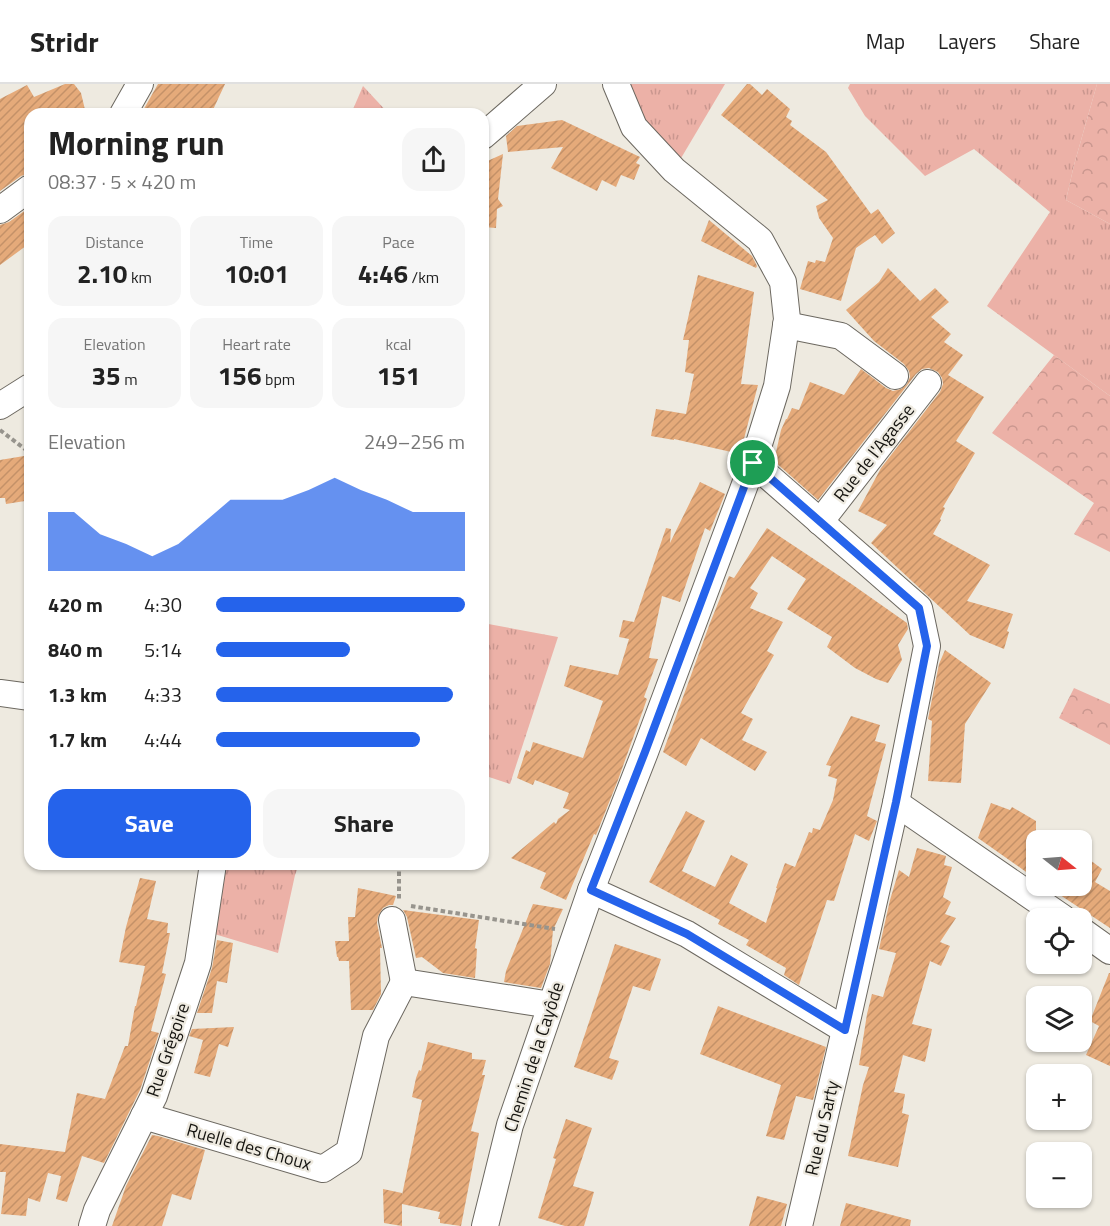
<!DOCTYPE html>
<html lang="en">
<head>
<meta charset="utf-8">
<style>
	body { margin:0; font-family:"Titillium Web",sans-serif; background:#f6f6f6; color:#222; height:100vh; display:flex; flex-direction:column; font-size:22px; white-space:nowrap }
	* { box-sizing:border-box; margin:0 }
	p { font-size:20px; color:#767676 }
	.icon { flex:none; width:33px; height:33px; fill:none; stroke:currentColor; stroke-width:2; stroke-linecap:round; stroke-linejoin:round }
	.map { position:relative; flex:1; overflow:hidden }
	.side { position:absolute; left:24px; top:24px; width:465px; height:762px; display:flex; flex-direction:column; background:#fff; border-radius:18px; box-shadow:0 2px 4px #0004 }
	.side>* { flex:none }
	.needle { width:39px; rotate:107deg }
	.fabs { position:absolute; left:1026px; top:746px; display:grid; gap:12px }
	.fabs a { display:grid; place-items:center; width:66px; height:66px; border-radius:12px; background:#fff; box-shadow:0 2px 4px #0004; font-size:30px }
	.pin { position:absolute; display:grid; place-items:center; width:51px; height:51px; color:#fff; margin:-26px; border:3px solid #fff; border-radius:50%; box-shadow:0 2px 6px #0007 }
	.round { display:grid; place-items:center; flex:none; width:63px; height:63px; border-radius:18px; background:#f6f6f6 }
	.head { display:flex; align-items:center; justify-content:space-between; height:102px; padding:0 24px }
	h1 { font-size:33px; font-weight:700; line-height:45px }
	.metrics { display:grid; grid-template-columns:repeat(3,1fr); gap:9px; height:102px; padding:6px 24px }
	.metrics div { display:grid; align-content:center; border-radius:15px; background:#f6f6f6; text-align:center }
	.metrics b { font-size:26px; font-weight:700 }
	.metrics small { font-size:16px; font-weight:400 }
	.metrics p { font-size:16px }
	.chart { height:168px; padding:12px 24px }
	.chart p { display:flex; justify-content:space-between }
	.chart svg { width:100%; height:108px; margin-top:6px; fill:#2563eb; opacity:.7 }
	.cta { display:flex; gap:12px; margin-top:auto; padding:12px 24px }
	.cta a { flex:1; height:69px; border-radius:18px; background:#2563eb; color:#fff; font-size:24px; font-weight:700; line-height:69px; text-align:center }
	.cta a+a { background:#f6f6f6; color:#222 }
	ul { padding:0 24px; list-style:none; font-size:20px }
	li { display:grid; grid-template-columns:96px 72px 1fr; align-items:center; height:45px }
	li i { height:15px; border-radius:8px; background:#2563eb }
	header { display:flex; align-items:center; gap:36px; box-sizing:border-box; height:84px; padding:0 30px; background:#fff; border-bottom:2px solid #e0e0e0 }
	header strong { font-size:28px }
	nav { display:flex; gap:33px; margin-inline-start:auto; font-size:21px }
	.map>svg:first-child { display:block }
</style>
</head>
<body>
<header>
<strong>Stridr</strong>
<nav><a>Map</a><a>Layers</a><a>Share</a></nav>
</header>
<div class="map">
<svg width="1110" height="1142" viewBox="0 0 1110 1142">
	<defs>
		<pattern id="grass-tufts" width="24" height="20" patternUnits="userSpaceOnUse" patternTransform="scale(1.5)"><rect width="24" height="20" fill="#ecb1a7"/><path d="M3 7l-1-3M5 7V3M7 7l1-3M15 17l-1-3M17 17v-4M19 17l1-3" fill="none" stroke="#ca978f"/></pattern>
		<pattern id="forest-crowns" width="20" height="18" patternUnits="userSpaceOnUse" patternTransform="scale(1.5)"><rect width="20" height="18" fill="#ecb1a7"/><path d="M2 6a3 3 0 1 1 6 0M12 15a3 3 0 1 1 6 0" fill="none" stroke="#ca978f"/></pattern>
		<pattern id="building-hatch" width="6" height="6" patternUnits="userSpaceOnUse" patternTransform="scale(1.5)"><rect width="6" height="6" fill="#e5aa7a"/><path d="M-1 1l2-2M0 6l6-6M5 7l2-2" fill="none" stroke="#c49168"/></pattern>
	</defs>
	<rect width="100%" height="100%" fill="#eeeae0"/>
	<g fill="url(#grass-tufts)">
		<polygon points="616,0 725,0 674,86"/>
		<polygon points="850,0 1097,0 1074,81 1066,116 1110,140 1110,312 987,222 1050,128 974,65 925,92 865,32 848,4"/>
		<polygon points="363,2 389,30 351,30"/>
		<polygon points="483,539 558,553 510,700 483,691"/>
		<polygon points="222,780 299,780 295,791 278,869 211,849"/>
	</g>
	<g fill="url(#forest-crowns)">
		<polygon points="1097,0 1110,0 1110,140 1066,116 1074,81"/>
		<polygon points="1054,271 1110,312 1110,468 1074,450 1094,419 992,349"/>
		<polygon points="1074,604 1110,620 1110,661 1059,634"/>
	</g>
	<g fill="url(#building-hatch)">
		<polygon points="65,0 74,0 81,9 86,30 30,30 30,89 21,92 0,107 0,15 27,1 34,13"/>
		<polygon points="158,0 225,0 211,30 141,30"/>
		<polygon points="747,0 750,0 762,11 767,5 790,25 786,33 792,37 790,41 826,68 871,130 878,125 895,149 882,160 875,151 856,164 841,217 800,205 808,177 815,179 816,176 825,178 833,154 819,134 816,122 828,116 721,31"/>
		<polygon points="562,36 640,73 636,79 640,81 634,96 621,91 616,103 602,96 597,107 551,84 563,63 508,68 506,52 517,42"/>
		<polygon points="503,70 498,115 503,122 497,125 496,144 483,143 483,79"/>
		<polygon points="30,123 30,159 0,181 0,141 9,138"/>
		<polygon points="709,136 752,172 757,182 756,184 701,157"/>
		<polygon points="888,184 920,217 935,204 949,218 931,233 951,250 944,258 963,271 948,291 984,313 956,357 975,369 943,423 945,424 940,435 941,436 933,450 990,481 967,517 1013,530 1007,547 1009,548 1004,565 970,551 871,459 887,441 858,427 881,384 940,308 943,300 942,294 938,288 929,284 922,285 916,290 818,416 774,377 781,346 786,335 787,335 792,324 799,326 810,298 844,311 861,285 886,304 893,307 901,305 907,300 910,293 909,287 904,280 874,257 846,226 879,198"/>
		<polygon points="698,191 754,208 741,300 758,301 740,370 674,355 674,356 651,352 656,325 686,330 694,290 685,288 689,256 683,256"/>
		<polygon points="30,371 30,409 24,410 25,417 6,420 5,414 0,414 0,376"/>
		<polygon points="700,398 725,410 710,447 705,444 680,518 662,512 649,574 658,575 644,613 647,615 618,696 596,751 594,750 566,816 540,804 546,789 511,774 554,738 556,740 558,735 570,726 563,724 569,709 535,696 533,701 517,694 526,666 530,668 533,658 583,674 603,617 564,602 570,581 618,591 629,555 619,553 623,536 634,538 666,444 671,445 670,459"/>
		<polygon points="767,444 850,499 907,539 908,545 898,561 902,576 888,599 876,595 855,584 827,563 832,553 787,525 806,495 772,472 750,504 758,509 750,524 783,538 767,567 774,571 741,629 753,635 742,656 767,668 755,687 701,654 686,682 663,668 710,539 729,492 734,494"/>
		<polygon points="945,566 991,599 965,640 961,699 928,697 932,637 928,635 939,580"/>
		<polygon points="851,632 880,641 875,657 886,660 867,732 877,737 869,757 855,750 834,817 827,816 799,901 784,891 786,884 746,861 749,856 718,840 720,836 649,798 686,727 705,737 682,787 715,803 731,771 748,780 729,819 766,839 777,804 776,804 785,779 795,783 809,748 812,749 813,744 820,746 833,716 837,695 828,692 831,682 826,681"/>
		<polygon points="991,719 1010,726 1012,723 1036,737 1036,795 978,754"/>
		<polygon points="917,764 946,772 944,781 952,783 943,813 951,818 945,830 956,834 940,858 950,862 941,882 930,877 912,940 932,945 925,978 903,971 894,1008 905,1010 902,1029 909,1031 898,1083 848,1072 863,1001 869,983 859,981 867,930 872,910 883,913 896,869 879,865 890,816 899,786 909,793"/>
		<polygon points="1082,770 1102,785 1095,798 1110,807 1110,844 1045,801 1082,801"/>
		<polygon points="140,794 156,797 147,835 168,839 167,849 170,849 162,889 166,890 151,947 159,949 140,1006 104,1079 82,1072 67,1118 56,1115 61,1092 48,1089 40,1118 28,1114 26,1132 1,1130 6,1088 0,1088 0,1060 65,1068 77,1009 105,1015 125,962 128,962 135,922 136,922 145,882 119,878 126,843"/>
		<polygon points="358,804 396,812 393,821 389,821 383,824 378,832 377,839 382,864 380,864 381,910 373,926 351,926 349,877 339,877 338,873 337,873 335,857 349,857 348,833 355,833"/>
		<polygon points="533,820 563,825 553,846 550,880 541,904 504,898 506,887"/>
		<polygon points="403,826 479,836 475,864 477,865 475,894 443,889 422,873 416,874 407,833"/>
		<polygon points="217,856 233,859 227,899 217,897 212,929 197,929 212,884"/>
		<polygon points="615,860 661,875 650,907 633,902 609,974 619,977 612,996 574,983"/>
		<polygon points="1109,889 1110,889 1110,982 1086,971 1099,942 1090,937"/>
		<polygon points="718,922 826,963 813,1016 796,1012 784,1056 766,1052 781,1001 700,970"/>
		<polygon points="234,943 228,963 219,960 210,993 194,989 203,956 189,952 192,945"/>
		<polygon points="428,958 472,969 472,975 486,976 482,991 485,991 471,1047 479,1049 461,1142 440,1139 440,1135 438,1135 440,1128 402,1120 402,1142 384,1139 383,1105 402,1109 402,1111 422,1016 412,1013 416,994 419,986 421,987"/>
		<polygon points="566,1035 592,1044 573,1102 594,1108 584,1142 565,1142 538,1134 556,1075 553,1074"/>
		<polygon points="152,1051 158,1052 205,1066 191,1116 172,1110 162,1142 112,1142 126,1102"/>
		<polygon points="757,1112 787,1120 781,1142 749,1142"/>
		<polygon points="846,1119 911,1136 910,1142 840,1142"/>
	</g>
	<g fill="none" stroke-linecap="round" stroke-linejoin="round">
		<g stroke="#6c6860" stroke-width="28">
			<g id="street">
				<polyline points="123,30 140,0"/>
				<polyline points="483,52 543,0"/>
				<polyline points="0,126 30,104"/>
				<polyline points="786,241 841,252 895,292"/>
				<polyline points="0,322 30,303"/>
				<polyline points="753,379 919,524 927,562 896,719 845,946 799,1142"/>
				<polyline points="820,438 928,299"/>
				<polyline points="0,609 30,613"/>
				<polyline points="896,719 1063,834"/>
				<polyline points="591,806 687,850 845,946"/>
				<polyline points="392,836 404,898"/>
				<polyline points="1082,847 1110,867"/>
				<polyline points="144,1032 323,1085 349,1068 376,952 404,898 551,921"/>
				<polyline points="92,1142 97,1126 154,1012 198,879 213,780"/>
				<polyline points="485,1142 510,1041 591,806 645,668 753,379 777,302 787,235 783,198 760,156 674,86 634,43 616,0"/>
			</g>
		</g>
		<g stroke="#97948d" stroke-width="4" stroke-dasharray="4.5 3" stroke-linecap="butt">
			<polyline points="0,346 30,369"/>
			<polyline points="399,780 399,815"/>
			<polyline points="411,822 555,845"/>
		</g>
		<use href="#street" stroke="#fff" stroke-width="26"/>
	</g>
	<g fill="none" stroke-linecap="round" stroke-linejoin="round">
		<g stroke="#fff" stroke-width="12">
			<polygon id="route" points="753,379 919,524 927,562 896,718 845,946 687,850 591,806 645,668"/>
		</g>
		<use href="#route" stroke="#2563eb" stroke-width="8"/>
	</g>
	<g text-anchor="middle" stroke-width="4.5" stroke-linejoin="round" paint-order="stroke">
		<g font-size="18" fill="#151410" stroke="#eeeae0">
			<text transform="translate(874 369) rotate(-52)" y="6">Rue de l'Agasse</text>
			<text transform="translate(168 966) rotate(-71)" y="6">Rue Grégoire</text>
			<text transform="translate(534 973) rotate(-72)" y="6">Chemin de la Cayôde</text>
			<text transform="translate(822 1044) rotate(-77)" y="6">Rue du Sarty</text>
			<text transform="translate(249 1063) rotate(16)" y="6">Ruelle des Choux</text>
		</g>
	</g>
</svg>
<div class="fabs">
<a><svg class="needle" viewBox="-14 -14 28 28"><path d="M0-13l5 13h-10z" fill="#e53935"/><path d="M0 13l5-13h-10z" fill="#767676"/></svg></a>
<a><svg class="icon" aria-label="locate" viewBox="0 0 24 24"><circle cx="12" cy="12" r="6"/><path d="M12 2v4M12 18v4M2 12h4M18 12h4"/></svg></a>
<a><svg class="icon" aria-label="layers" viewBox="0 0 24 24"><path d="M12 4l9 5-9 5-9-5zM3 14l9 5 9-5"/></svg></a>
<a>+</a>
<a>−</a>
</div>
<div class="pin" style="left:753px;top:379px;background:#1e9e55"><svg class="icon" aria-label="arrive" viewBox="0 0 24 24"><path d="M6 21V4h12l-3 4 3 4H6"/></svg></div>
<section class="side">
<div class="head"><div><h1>Morning run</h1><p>08:37 · 5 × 420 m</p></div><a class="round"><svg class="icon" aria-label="share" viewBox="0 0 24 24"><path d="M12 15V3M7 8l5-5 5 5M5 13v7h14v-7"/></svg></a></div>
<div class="metrics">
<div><p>Distance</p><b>2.10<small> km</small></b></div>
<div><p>Time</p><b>10:01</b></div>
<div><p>Pace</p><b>4:46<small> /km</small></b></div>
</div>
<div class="metrics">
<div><p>Elevation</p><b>35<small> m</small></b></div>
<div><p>Heart rate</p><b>156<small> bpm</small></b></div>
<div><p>kcal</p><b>151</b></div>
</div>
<div class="chart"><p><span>Elevation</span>249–256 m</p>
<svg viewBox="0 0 160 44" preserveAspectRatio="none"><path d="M0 44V20L10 20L20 29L30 33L40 38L50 33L60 24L70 15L80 15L90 15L100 11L110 6L120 11L130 15L140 20L150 20L160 20V44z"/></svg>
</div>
<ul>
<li><b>420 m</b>4:30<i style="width:100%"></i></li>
<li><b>840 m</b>5:14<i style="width:54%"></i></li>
<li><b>1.3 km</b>4:33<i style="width:95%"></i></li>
<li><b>1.7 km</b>4:44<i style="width:82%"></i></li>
</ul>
<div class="cta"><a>Save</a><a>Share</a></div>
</section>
</div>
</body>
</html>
